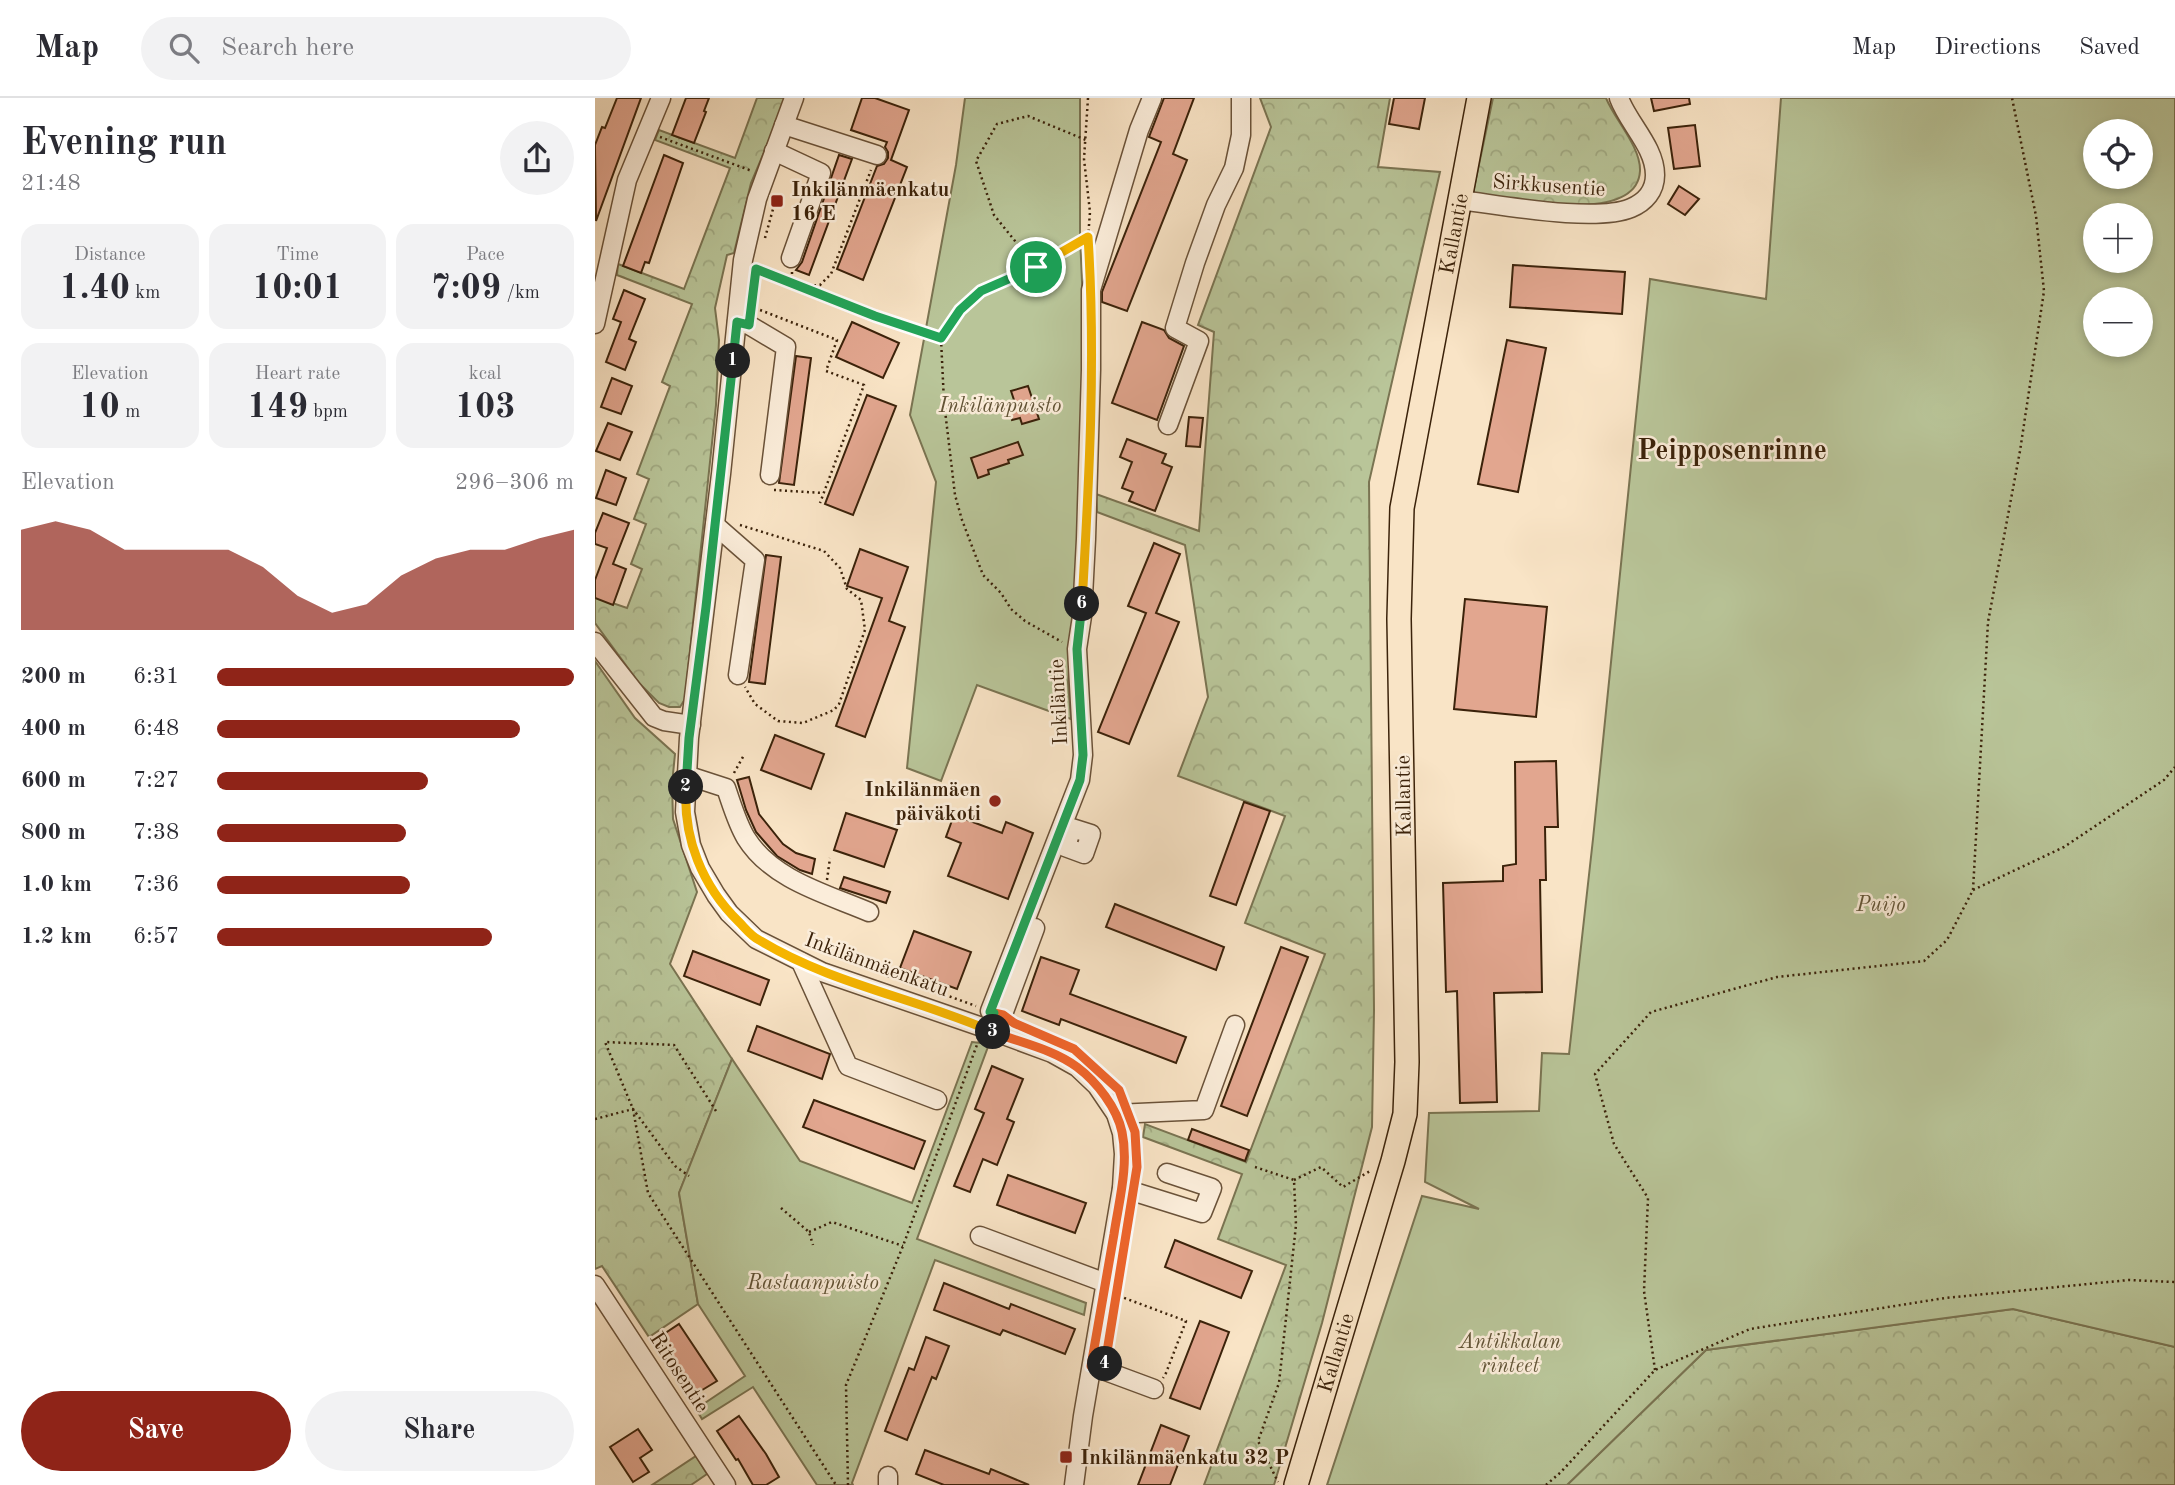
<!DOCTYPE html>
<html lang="en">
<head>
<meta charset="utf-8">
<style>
	body { margin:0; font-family:"Old Standard TT",serif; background:#f2f2f3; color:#2b2b33; height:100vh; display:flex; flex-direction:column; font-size:26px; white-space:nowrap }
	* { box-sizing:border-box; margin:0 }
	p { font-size:23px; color:#7c7c81 }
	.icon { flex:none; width:38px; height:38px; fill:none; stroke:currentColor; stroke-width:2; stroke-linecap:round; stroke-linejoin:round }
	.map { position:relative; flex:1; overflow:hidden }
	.details { display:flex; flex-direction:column; background:#fff; width:595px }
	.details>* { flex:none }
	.tools { position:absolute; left:1488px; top:21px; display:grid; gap:14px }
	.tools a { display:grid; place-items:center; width:70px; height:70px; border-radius:50%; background:#fff; box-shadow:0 4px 10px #0003; font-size:35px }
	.pin { position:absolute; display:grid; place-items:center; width:60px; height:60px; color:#fff; margin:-30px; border:4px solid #fff; border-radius:50%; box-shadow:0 2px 7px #0007 }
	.km { position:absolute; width:35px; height:35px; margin:-18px; border-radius:50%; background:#222; color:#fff; font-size:19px; line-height:35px; text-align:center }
	.round { display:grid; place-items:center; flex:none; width:74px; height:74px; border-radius:37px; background:#f2f2f3 }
	.headline { display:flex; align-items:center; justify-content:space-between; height:119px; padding:0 21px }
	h1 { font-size:38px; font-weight:600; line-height:52px }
	.metrics { display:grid; grid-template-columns:repeat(3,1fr); gap:10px; height:119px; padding:7px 21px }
	.metrics div { display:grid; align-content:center; border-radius:18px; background:#f2f2f3; text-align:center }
	.metrics b { font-size:35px; font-weight:600 }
	.metrics small { font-size:19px; font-weight:400 }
	.metrics p { font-size:19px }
	.chart { height:196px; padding:14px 21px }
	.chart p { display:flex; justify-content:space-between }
	.chart svg { width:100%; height:126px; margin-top:7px; fill:#8f2418; opacity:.7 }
	.button { display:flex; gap:14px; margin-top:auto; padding:14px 21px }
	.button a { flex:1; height:80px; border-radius:42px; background:#8f2418; color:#fff; font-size:28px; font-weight:600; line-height:80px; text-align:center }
	.button a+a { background:#f2f2f3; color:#2b2b33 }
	ul { padding:0 21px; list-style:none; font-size:23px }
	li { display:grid; grid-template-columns:112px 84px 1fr; align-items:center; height:52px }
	li i { height:18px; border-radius:9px; background:#8f2418 }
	header { display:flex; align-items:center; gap:42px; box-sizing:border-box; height:98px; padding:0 35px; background:#fff; border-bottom:2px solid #e1e1e2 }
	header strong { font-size:33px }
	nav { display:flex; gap:38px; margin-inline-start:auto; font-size:24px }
	.search { width:490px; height:63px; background:#f2f2f3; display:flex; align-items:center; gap:18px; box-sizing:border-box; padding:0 24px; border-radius:38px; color:#7c7c81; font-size:26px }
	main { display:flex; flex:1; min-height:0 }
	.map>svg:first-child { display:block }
</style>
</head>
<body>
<header>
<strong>Map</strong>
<div class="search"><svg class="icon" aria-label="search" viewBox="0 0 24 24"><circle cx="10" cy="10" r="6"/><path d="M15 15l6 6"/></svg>Search here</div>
<nav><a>Map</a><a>Directions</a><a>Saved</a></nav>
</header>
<main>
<section class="details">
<div class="headline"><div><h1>Evening run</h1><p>21:48</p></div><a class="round"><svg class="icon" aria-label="share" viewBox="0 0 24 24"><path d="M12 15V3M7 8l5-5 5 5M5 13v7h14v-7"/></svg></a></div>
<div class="metrics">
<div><p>Distance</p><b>1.40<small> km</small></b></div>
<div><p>Time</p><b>10:01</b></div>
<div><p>Pace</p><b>7:09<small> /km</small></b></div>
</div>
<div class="metrics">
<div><p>Elevation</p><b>10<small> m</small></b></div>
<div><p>Heart rate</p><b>149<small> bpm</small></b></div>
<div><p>kcal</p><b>103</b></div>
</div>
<div class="chart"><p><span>Elevation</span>296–306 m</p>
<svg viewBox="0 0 160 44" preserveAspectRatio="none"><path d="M0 44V9L10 6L20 9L30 16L40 16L50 16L60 16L70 22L80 32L90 38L100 35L110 25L120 19L130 16L140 16L150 12L160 9V44z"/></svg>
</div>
<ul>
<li><b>200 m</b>6:31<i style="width:100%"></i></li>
<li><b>400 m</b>6:48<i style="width:85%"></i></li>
<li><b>600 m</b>7:27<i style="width:59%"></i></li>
<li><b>800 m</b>7:38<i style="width:53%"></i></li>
<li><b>1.0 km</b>7:36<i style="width:54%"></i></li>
<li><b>1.2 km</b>6:57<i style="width:77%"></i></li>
</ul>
<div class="button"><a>Save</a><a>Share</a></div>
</section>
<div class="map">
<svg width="1580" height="1387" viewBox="0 0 1580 1387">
	<defs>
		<pattern id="forest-crowns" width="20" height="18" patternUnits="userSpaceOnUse" patternTransform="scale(1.75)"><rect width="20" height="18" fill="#b9c599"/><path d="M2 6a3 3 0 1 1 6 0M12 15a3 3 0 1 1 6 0" fill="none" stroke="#a0a982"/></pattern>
	</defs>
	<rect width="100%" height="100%" fill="#f9e4c6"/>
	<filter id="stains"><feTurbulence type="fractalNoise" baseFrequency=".00286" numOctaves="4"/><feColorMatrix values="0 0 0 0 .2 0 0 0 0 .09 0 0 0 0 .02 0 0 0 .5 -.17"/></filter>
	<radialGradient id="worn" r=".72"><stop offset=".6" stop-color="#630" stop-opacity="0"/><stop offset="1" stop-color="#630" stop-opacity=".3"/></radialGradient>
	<g fill="url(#forest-crowns)" stroke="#7a7452" stroke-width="2">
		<polygon points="162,0 192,0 156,85 139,155 132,157 120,210 124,242 121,307 90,601 85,609 74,609 64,605 44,585 0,525 0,499 32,510 47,471 36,466 51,426 39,421 54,381 42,376 75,288 67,284 97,206 22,177 23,166 89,191 135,70 60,42 64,32 140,60"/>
		<polygon points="665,0 795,0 783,69 845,74 774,384 779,912 777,1029 727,1225 679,1387 609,1387 691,1167 623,1141 647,1076 548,1039 550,1026 651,1064 730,856 650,825 690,718 583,678 613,599 590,447 502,414 501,396 604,433 619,234 603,227 676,29"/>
		<path d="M898 0H1011C1020 22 1046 49 1045 73 1042 129 913 100 878 95Z"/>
		<polygon points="0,563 40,620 80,656 77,686 78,721 102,794 75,866 137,961 84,1095 103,1206 54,1239 7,1168 0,1171"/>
		<polygon points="1418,1211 1580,1249 1580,1387 972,1387 1111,1252"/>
		<polygon points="101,1358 112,1376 96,1387 57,1387"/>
	</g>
	<g fill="#b9c599" stroke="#7a7452" stroke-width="2" fill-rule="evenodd">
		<polygon points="370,0 485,0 485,138 493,322 473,584 476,621 382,587 346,683 312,670 341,384 315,317 361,67"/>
		<path d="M1186 0H1580V1249L1418 1211 1111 1252 972 1387H732L827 1098 884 1111 830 1084 834 1015 944 1013 947 955 974 956 998 741 1055 181 1171 201ZM1500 33H1545V79H1500ZM1500 117H1545V163H1500ZM1500 201H1545V247H1500Z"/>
		<polygon points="377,944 394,946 322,1141 491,1205 489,1217 340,1162 257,1385 258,1387 222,1387 158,1289 107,1321 101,1311 150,1278 103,1206 84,1095 137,961 205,1063 317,1105"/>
	</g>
	<g fill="#e2a68f" stroke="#3b220a" stroke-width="2">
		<polygon points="22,0 46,0 1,123 0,47 7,29 10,30"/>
		<polygon points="91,0 114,0 109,13 111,14 99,45 77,37"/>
		<polygon points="267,0 280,0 314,12 296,62 312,69 268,182 242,171 282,68 289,66 293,60 293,54 290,49 292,44 256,32"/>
		<polygon points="569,0 599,0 578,56 592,62 532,213 507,204 507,194 566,44 554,39"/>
		<polygon points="799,0 830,0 824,31 794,26"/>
		<polygon points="1056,0 1094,0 1095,6 1059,13"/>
		<polygon points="1100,27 1105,68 1079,71 1073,30"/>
		<polygon points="69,57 88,65 54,165 50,164 46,175 28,168"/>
		<polygon points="244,57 257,61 214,177 201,172 207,164"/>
		<polygon points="1084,88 1104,101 1090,117 1073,106"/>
		<polygon points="918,167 1030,174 1027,216 915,209"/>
		<polygon points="29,192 50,201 34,241 41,244 30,272 11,264 26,224 18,221"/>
		<polygon points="257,224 304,245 288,280 241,259"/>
		<polygon points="547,224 569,232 574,240 589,248 562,322 517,305"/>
		<polygon points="912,242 951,250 923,394 883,386"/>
		<polygon points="201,258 216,260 199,387 184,385"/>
		<polygon points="17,280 37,288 26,316 6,309"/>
		<polygon points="433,288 444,321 427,326 425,320 417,322 414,311 421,308 416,293"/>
		<polygon points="272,297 301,308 258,417 230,406"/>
		<polygon points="594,319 608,320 605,349 591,348"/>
		<polygon points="13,325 37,334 25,362 1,353"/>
		<polygon points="532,341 571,356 567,365 577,369 560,413 534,403 538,394 527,390 537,364 525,359"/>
		<polygon points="423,344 428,357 413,362 414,365 393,372 394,376 383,380 376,360"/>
		<polygon points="11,372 31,380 21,407 1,400"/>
		<polygon points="8,415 34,425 18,466 31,471 18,507 0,500 0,482 12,450 0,446 0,435"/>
		<polygon points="559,445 585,456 561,515 584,524 534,646 503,634 551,515 533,508"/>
		<polygon points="265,451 313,469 294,523 310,529 270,639 241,628 287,500 252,488"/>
		<polygon points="171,457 186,459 170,586 154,584"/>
		<polygon points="870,501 952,509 941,619 859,611"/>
		<polygon points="180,637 229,656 216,691 166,672"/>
		<polygon points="961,663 963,729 950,729 951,782 945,782 947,894 899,895 902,1004 865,1005 862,893 851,894 848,785 908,783 908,768 921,766 920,664"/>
		<polygon points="154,679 164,716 188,746 201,755 220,761 217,776 205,772 182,758 161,734 151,712 142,682"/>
		<polygon points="649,704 675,713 641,807 615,798"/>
		<polygon points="251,715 302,732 289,769 239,752"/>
		<polygon points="359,717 407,735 411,724 438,735 413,801 353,778 366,745 351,739"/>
		<polygon points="249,779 295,794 291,805 245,790"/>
		<polygon points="520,806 629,849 621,872 511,829"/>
		<polygon points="319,833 376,854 362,891 305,870"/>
		<polygon points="686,849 713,859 652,1018 626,1008"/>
		<polygon points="98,853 174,882 165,907 89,878"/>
		<polygon points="446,859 484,872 475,896 591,939 581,965 466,921 464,927 427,913"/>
		<polygon points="162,928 235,956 227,981 153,953"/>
		<polygon points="397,968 428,981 412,1021 419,1024 402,1067 388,1061 375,1094 359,1088 389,1015 380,1011"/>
		<polygon points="219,1002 330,1043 319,1071 208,1029"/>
		<polygon points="597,1031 654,1052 650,1063 593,1042"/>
		<polygon points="413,1077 491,1105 480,1135 402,1107"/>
		<polygon points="580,1142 657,1173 646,1200 570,1169"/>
		<polygon points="349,1185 414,1211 416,1206 480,1231 470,1256 408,1232 405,1237 339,1212"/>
		<polygon points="605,1223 634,1234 605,1311 575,1300"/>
		<polygon points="84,1226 122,1283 99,1297 63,1240"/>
		<polygon points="331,1239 354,1248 341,1281 337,1279 312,1342 290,1333 314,1270 319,1272"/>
		<polygon points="144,1318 171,1356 184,1379 171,1387 158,1387 143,1361 141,1362 122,1333"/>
		<polygon points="566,1327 594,1338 575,1387 543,1387"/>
		<polygon points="43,1331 57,1352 45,1360 54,1374 38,1384 15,1349"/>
		<polygon points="330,1352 394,1376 396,1371 434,1387 349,1387 321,1376"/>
	</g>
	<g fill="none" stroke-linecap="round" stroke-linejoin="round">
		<g stroke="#6a5239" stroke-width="21">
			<g id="minor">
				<polyline points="199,0 162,101 148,162 126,376 94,640 90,714 96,747 105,770 121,797 134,815 161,841 227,874 384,928 457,955 482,969 502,988 521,1016 527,1035 529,1056 527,1090 488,1318 479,1387"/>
				<polyline points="189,27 282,57"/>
				<polyline points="179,53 226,75 196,160"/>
				<path d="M865 102C907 107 1000 125 1036 110 1050 104 1060 93 1060 77 1060 49 1033 25 1024 0"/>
				<polyline points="142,224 154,227 191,249 175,377"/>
				<polyline points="0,226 32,82 66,0"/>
				<polyline points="573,327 604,243 580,230 600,165 621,107 639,70 646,37 646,0"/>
				<polyline points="120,427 160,462 143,577"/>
				<polyline points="0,544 59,619 69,623 96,627"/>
				<path d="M91 677 131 690C137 707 142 725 151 740 177 782 232 796 274 814"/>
				<polyline points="470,749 489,756 496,736 477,730 471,748"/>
				<polyline points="206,864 253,968 342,1002"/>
				<polyline points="395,913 485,682 488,657 482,551 487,518 491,441 496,272 496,192 544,32 557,0"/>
				<polyline points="401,935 440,830"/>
				<polyline points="521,1016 609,1012 640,927"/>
				<polyline points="527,1090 607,1115 617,1090 572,1075"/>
				<polyline points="385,1138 511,1185"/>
				<polyline points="0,1187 131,1387"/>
				<polyline points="497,1268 559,1291"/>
				<polyline points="293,1387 293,1378"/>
			</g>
		</g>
		<g stroke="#3b220a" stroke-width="26">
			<g id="major">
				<path id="s1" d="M701 1387 798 1063 810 1016 812 964 804 521 807 410 884 0"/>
			</g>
		</g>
		<g stroke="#3b220a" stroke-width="2.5" stroke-dasharray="2 3.5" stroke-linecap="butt">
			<polyline points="493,0 489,61 495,114 493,140"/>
			<polyline points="65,39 157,73"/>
			<polyline points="170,140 183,93"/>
			<polyline points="441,169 399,117 381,63 402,26 433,18 491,42"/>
			<polyline points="163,172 280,218 346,241 365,212 386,193 441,169 493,139"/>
			<polyline points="197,174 197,180 203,189 225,187 236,176 276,72"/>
			<polyline points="160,210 242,242 231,273 269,287 225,405"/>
			<polyline points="346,241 349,304 360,397 367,422 388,477 406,495 416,511 430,523 467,544"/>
			<polyline points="179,392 228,395"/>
			<polyline points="145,427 229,453 245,470 252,491 266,502 270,532 244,606 239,612 208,625 183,623 160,606 150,589"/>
			<polyline points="139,675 149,657"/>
			<polyline points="232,782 235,760"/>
			<polyline points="1378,792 1469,749 1569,682 1580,669"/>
			<polyline points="292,878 309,882 381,908"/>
			<polyline points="121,1013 79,947 10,944 38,1011 53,1095 241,1387"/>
			<polyline points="0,1021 38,1011 80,1068 94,1078"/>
			<polyline points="660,1069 699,1082 701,1127 684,1285 663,1343 683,1384"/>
			<polyline points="699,1082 726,1069 748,1089 775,1073"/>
			<polyline points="186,1110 214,1134 218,1147"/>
			<polyline points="214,1134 237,1124 308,1148"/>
			<polyline points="524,1198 591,1223 571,1275 568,1280"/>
			<polyline points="1060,1272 1049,1193 1053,1100 1019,1046 1000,976 1056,914 1182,879 1329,863 1352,842 1378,792 1393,524 1425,353 1449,193 1441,118 1417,0"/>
			<polyline points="253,1387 251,1287 308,1148 383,944"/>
			<polyline points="951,1387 966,1374 1060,1272 1155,1231 1350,1200 1534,1182 1580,1184"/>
		</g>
		<use href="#minor" stroke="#fbedda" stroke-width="18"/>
		<use href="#major" stroke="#f9e4c6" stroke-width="23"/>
	</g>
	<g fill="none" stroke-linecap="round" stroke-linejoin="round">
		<g stroke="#fff" stroke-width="14">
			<polyline id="split-1" points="138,263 142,224 154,227 161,171 280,218 346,240 365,212 386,193 441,169"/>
		</g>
		<g stroke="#fff" stroke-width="14">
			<polyline id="split-2" points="91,689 94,640 111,509 138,263"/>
		</g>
		<g stroke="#fff" stroke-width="14">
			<path id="split-3" d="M91 689C88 740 107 788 144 824 150 830 156 838 164 842 236 886 321 900 398 934"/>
		</g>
		<g stroke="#fff" stroke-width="14">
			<path id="split-4" d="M398 934C426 945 458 951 482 969 502 984 522 1010 527 1034 534 1067 524 1103 519 1136 511 1180 504 1224 496 1268L509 1273 510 1266"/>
		</g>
		<g stroke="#fff" stroke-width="14">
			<polyline id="split-5" points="399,915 408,917 419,925 479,951 524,992 540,1034 542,1069 510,1266"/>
		</g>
		<g stroke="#fff" stroke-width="14">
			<polyline id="split-6" points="399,915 395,914 485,682 488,657 482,551 487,506"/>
		</g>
		<g stroke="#fff" stroke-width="14">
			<path id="split-7" d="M441 169 493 139C501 261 494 384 487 506"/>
		</g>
		<use href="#split-1" stroke="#22a559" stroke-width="9"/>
		<use href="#split-2" stroke="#22a559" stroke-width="9"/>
		<use href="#split-3" stroke="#f5b400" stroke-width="9"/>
		<use href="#split-4" stroke="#f0652b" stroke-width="9"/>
		<use href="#split-5" stroke="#f0652b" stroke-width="9"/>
		<use href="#split-6" stroke="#22a559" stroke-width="9"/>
		<use href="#split-7" stroke="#f5b400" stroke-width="9"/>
	</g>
	<g fill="#8f2418" stroke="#fbedda" stroke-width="2.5">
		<rect x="175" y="96" width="14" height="14" rx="3.5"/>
		<circle cx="400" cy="703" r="7"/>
		<rect x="464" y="1352" width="14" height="14" rx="3.5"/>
	</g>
	<g text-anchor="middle" stroke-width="5" stroke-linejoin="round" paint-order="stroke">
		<g font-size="21" fill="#3b220a" stroke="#fbedda">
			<text transform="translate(954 87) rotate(4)" y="7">Sirkkusentie</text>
			<text dy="7" stroke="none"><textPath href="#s1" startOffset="1272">Kallantie</textPath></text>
			<text transform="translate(463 604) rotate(-93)" y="7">Inkiläntie</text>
			<text transform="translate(808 698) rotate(-91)" y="7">Kallantie</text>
			<text transform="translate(282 866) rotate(20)" y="7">Inkilänmäenkatu</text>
			<text dy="7" stroke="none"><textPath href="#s1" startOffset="138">Kallantie</textPath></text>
			<text transform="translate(85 1274) rotate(57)" y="7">Ritosentie</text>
		</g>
		<g font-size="21" font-weight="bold" fill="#3b220a" stroke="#fbedda" text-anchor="start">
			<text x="196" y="98">Inkilänmäenkatu<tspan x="196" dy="24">16 E</tspan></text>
			<text x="386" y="698" text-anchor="end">Inkilänmäen<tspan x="386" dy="24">päiväkoti</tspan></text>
			<text x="485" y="1366">Inkilänmäenkatu 32 P</text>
		</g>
		<g font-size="21" font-style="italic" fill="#615335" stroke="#fbedda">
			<text x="405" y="314">Inkilänpuisto</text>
			<text x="1286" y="813">Puijo</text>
			<text x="218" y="1191">Rastaanpuisto</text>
			<text x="915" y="1250">Antikkalan<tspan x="915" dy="24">rinteet</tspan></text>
		</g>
		<g font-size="28" font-weight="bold" fill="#3b220a" stroke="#fbedda">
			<text x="1137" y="361">Peipposenrinne</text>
		</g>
	</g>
	<rect width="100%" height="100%" filter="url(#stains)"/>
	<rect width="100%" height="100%" fill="url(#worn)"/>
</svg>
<div class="tools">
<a><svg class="icon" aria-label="locate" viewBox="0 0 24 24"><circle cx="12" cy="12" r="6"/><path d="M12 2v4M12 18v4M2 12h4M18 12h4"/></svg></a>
<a>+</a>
<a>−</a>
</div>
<div class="pin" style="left:441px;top:169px;background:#1e9e55"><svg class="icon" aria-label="arrive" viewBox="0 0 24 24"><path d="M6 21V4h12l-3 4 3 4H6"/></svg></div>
<b class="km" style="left:138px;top:263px">1</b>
<b class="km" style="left:91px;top:689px">2</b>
<b class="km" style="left:398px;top:934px">3</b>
<b class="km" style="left:510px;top:1266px">4</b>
<b class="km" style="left:487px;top:506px">6</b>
</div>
</main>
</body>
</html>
